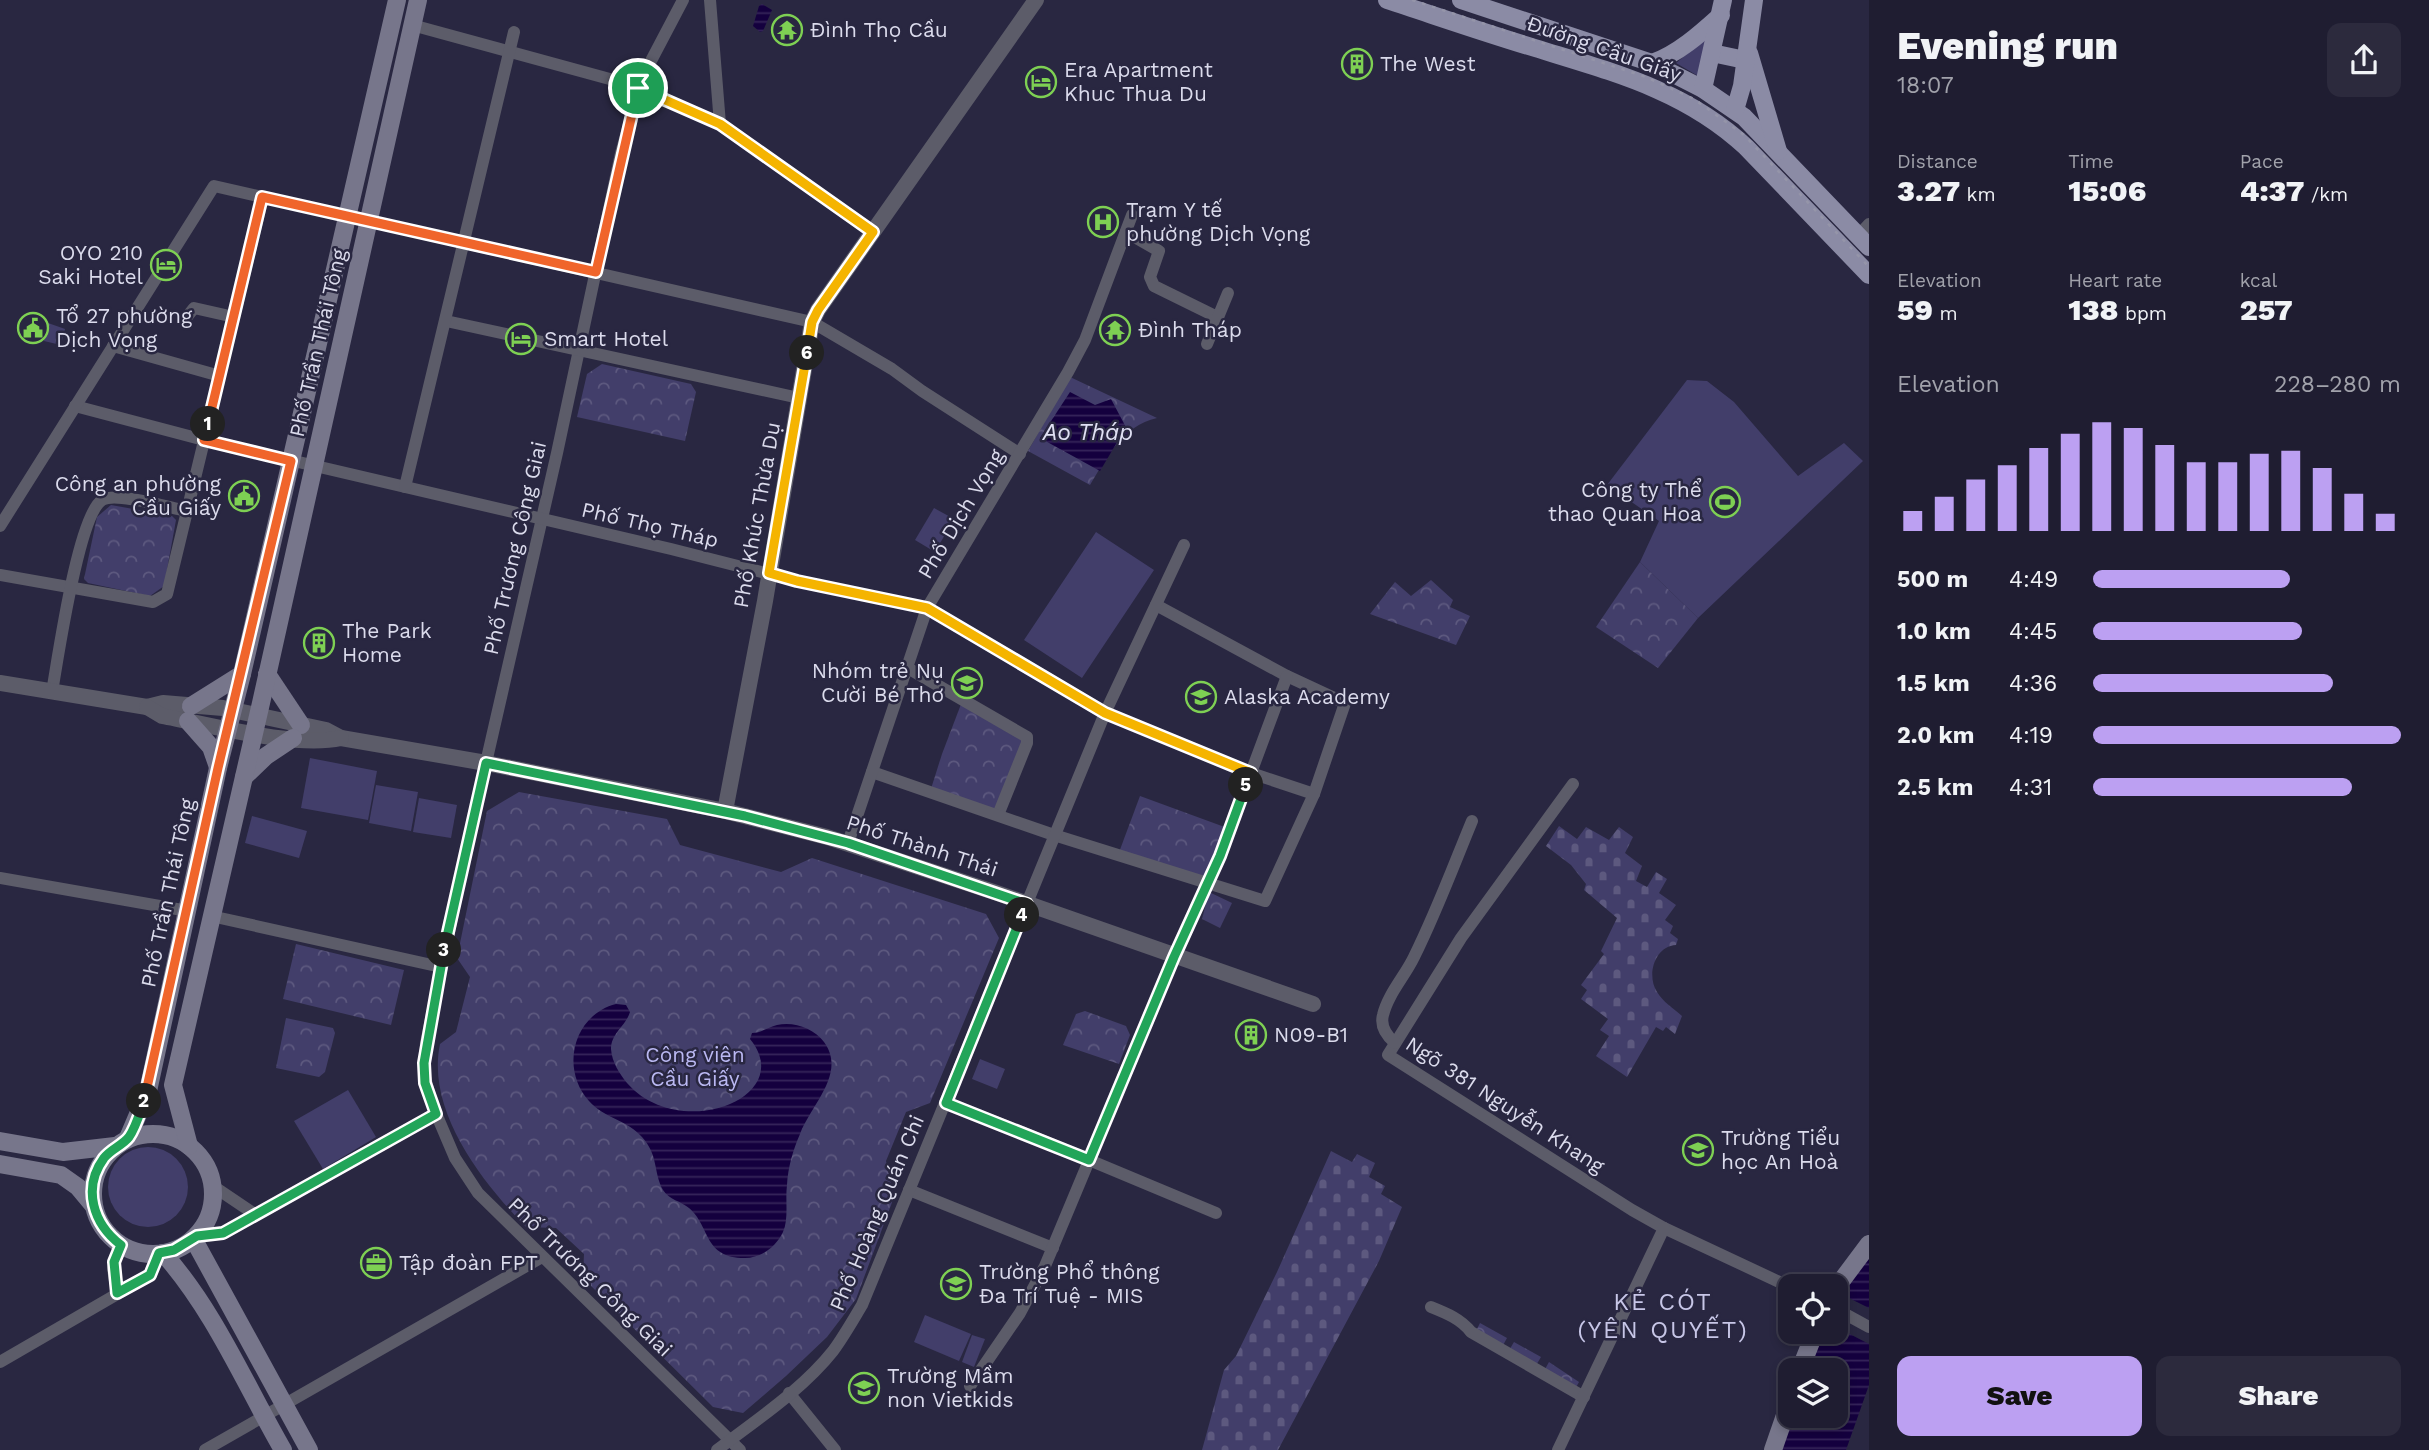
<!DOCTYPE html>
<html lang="en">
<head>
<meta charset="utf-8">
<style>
	body { margin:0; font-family:"Work Sans",sans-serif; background:#2c2a3d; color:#f1f3f6; height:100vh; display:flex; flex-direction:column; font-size:26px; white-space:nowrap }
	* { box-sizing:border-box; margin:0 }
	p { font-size:23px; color:#a1a2ab }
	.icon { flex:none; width:38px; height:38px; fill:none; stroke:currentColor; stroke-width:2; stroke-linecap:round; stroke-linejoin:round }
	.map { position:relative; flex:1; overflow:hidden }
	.panel { display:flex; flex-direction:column; background:#1f1d31; width:560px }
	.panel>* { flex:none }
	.fabs { position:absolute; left:1778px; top:1274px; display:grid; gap:14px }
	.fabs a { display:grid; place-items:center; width:70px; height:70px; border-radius:14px; background:#1f1d31; box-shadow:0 4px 10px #0003,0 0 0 2px #3c3b4d; font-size:35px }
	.pin { position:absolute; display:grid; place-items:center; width:60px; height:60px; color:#fff; margin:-30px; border:4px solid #fff; border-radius:50%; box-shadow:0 2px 7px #0007 }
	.km { position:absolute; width:35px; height:35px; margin:-18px; border-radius:50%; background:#222; color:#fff; font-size:19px; line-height:35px; text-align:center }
	.round { display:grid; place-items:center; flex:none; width:74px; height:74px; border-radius:14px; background:#2c2a3d }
	.overview { display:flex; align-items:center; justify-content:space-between; height:119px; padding:0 28px }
	h1 { font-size:38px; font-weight:800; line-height:52px }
	.stats { display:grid; grid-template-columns:repeat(3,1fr); gap:10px; height:119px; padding:7px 28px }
	.stats div { display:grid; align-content:center }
	.stats b { font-size:30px; font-weight:800 }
	.stats small { font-size:19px; font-weight:400 }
	.stats p { font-size:19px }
	.chart { height:196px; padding:14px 28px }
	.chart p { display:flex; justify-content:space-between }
	.chart svg { width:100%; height:126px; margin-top:7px; stroke:#bca0f2; stroke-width:6 }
	.action { display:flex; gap:14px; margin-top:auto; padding:14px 28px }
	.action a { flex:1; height:80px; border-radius:14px; background:#bca0f2; color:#111; font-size:28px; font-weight:800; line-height:80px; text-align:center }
	.action a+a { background:#2c2a3d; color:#f1f3f6 }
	ul { padding:0 28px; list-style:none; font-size:23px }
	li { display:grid; grid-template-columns:112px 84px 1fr; align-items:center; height:52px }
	li i { height:18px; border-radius:9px; background:#bca0f2 }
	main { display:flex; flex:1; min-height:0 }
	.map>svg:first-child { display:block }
</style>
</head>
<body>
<main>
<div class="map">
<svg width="1869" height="1450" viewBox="0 0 1869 1450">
	<defs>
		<pattern id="cemetery-stones" width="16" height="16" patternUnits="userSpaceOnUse" patternTransform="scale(1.75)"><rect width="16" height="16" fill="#423e6a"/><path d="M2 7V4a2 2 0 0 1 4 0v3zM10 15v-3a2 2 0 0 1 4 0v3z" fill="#5d597f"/></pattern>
		<pattern id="park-crowns" width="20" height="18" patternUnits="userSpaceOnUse" patternTransform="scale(1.75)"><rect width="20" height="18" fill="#423e6a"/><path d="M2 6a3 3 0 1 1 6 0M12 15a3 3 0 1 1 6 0" fill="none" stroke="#5d597f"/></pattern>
		<pattern id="water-rules" width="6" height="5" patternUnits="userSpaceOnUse" patternTransform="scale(1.75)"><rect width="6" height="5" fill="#14003e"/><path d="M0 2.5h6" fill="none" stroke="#36255a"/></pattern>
	</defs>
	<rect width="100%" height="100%" fill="#292741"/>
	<g fill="#423e6a">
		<polygon points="1706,38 1698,76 1676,63"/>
		<polygon points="1687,380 1707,381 1734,402 1798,476 1844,443 1863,461 1698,618 1640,562 1659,521 1607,485"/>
		<polygon points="934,508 954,519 935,552 915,540"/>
		<polygon points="1096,532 1154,570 1082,678 1024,640"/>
		<polygon points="310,758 377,771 368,820 301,808"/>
		<polygon points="376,785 418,792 411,831 369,823"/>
		<polygon points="419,798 457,805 451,838 413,832"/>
		<polygon points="252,816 307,831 299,858 245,843"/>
		<polygon points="980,1059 1005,1069 997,1089 972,1079"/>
		<polygon points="348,1090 376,1137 323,1169 294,1121"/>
		<circle cx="148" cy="1187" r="40"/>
		<polygon points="925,1315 971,1334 959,1361 914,1342"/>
		<polygon points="972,1335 985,1339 974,1367 962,1362"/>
	</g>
	<g fill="url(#cemetery-stones)">
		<path d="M1559 826 1577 839 1586 827 1609 840 1619 827 1633 837 1625 853 1642 866 1636 881 1647 887 1656 872 1667 879 1659 893 1676 905 1665 920 1673 926 1670 933 1678 939 1676 945C1655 946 1646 975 1657 992 1663 1002 1673 1008 1682 1016L1675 1034 1666 1027 1663 1031 1656 1027 1627 1077 1596 1056 1609 1036 1600 1030 1608 1019 1581 999 1587 990 1581 985 1604 954 1601 951 1617 918 1584 890 1586 884 1571 865 1546 846Z"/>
		<polygon points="1331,1151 1352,1162 1357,1154 1375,1163 1369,1177 1385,1186 1381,1194 1402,1207 1379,1261 1278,1450 1202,1450 1224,1370 1236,1356 1277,1272"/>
	</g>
	<g fill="url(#park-crowns)">
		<polygon points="48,323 65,329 61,345 44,341"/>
		<polygon points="602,364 691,384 696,392 685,441 577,417 587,374"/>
		<path d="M1070 377 1157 418C1122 426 1107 457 1090 485L1028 451Z"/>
		<polygon points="111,505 172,516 176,520 164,586 150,596 88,583 84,579 97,517"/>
		<polygon points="1640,562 1698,618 1658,668 1596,627"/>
		<polygon points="1431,580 1453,600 1450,607 1470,616 1456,645 1370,614 1395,582 1411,596"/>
		<polygon points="963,699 1024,734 998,815 930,792 942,754"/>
		<path d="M519 792 667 819 680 845 781 872 812 858 986 914 999 938 930 1103 906 1112 886 1161 894 1197 856 1299 827 1337 786 1376 743 1413 713 1407 583 1278 584 1254 556 1228 526 1227C482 1182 426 1111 440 1044L456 1032 470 977 457 958 487 811Z"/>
		<polygon points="1140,796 1230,829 1206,883 1118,855"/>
		<polygon points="1209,892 1232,903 1220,928 1202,919"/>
		<polygon points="296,944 404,970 391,1025 283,999"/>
		<polygon points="1085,1011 1126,1026 1130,1035 1119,1064 1063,1045 1076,1014"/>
		<polygon points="286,1018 333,1028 335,1033 325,1072 319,1077 276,1068"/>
		<polygon points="1480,1323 1507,1338 1502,1347 1475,1333"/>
		<polygon points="1514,1342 1541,1357 1535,1367 1508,1352"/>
		<polygon points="1549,1362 1579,1382 1575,1389 1544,1371"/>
	</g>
	<g fill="url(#water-rules)">
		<polygon points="762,4 772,10 763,31 760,32 753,26 759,6"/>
		<polygon points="1070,392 1095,405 1111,399 1129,433 1119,439 1100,471 1040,438"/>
		<path d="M616 1004 626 1005 630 1012C626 1026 611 1033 611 1049 612 1062 619 1073 627 1083 679 1143 798 1098 750 1039L752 1033C761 1033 768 1027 777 1025 793 1021 814 1028 824 1042 847 1073 811 1105 800 1134 793 1150 788 1167 787 1185 785 1200 789 1218 783 1232 776 1247 761 1258 745 1258 703 1258 711 1227 689 1208 681 1201 669 1200 663 1190 653 1172 659 1156 642 1137 627 1120 604 1118 589 1101 560 1069 573 1015 616 1004Z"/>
		<polygon points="1869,1253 1869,1385 1846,1450 1781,1450 1792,1416 1836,1416 1836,1370 1809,1370 1823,1332 1836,1332 1836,1308 1846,1288"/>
	</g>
	<polygon fill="#292741" points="1846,1288 1847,1297 1869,1308 1869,1344 1836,1327 1836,1308"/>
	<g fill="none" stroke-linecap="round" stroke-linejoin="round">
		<g stroke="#5c5c69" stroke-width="12">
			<polyline points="683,0 642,78 621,153 557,453 466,850 426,1043 424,1073 432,1104 455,1158 478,1193 740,1450"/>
			<polyline points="710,0 720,124"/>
			<polyline points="412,25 628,84 720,124 872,232"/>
			<polyline points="1126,232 1159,251 1150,277 1154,286 1217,317"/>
			<polyline points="1858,236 1869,224"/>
			<polyline points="186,318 194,308 234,317"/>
			<polyline points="446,321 799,398"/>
			<polyline points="1207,344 1228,293"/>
			<polyline points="113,346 220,376"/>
			<polyline points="75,406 204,440 671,549 797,581 927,608 1105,713 1251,773 1314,794"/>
			<polyline points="405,487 514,32"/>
			<polyline points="0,526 214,186 812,322 892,369 922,391 1020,454"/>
			<polyline points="0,575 153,602 167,594 263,197"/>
			<polyline points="906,667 1027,737 1027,743 998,815"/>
			<path d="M52 692C58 658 78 516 102 500 116 491 170 508 187 511"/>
			<polyline points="872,772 1054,835 1265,901 1314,794 1345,703 1287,676 1156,605"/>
			<polyline points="1573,784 1461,938 1388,1055 1632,1210 1664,1228 1790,1287"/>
			<polyline points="848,843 927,608 1068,372 1085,340 1132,215"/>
			<polyline points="0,878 188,911"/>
			<polyline points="211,916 441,967"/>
			<path d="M1395 1043C1387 1036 1380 1026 1383 1015 1388 994 1405 976 1414 957 1436 913 1453 867 1472 821"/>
			<polyline points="945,1103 1022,1132 1216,1213"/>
			<polyline points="213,1186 256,1215"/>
			<polyline points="909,1190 1053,1248"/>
			<polyline points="197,1236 223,1233 436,1114"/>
			<polyline points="117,1293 113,1269 121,1245"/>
			<path d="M1431 1307C1446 1313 1461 1319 1471 1332L1584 1397"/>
			<polyline points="1836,1309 1869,1327"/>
			<polyline points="0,1362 150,1275 159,1253"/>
			<polyline points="970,1386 1020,1313 1045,1266 1174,957 1220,856 1287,676"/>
			<polyline points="789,1393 835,1450"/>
			<polyline points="205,1450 542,1257"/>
			<path d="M717 1450C756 1420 802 1390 833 1351 844 1336 853 1320 862 1305L1105 713 1184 545"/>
			<polyline points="1558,1450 1664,1228"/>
		</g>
		<g stroke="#5c5c69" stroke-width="16">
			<polyline points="0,683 147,707 163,703 223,708 326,730 341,738 486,763 725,811 827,837 997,893 1313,1004"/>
			<path d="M147 707 162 716C211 725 294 748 341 738"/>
			<polyline points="725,811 765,601 812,322 818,310 1036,0"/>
		</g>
		<g stroke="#77768b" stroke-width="18">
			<polyline points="267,674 301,725"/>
			<polyline points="191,706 242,674"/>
			<polyline points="188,721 211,747 218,767"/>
			<polyline points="244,777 266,756 293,738"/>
			<circle cx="153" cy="1194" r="60"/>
			<polyline points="128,1138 148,1091 218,768 242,674 397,0"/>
			<polyline points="0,1141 63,1152 115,1146"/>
			<polyline points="189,1146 173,1085 261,703 418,0"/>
			<polyline points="0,1164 61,1175 78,1187 93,1205"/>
			<polyline points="194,1240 309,1450"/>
			<path d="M163 1253C214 1310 245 1384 283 1450"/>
			<polyline points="1836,1288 1869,1244"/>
			<polyline points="1800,1370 1815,1332"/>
			<polyline points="1773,1450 1790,1401"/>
		</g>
		<g stroke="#8b8ba5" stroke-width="18">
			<path d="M1387 0C1436 16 1485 33 1535 48 1612 72 1685 90 1746 147L1869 275"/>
			<polyline points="1461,0 1652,63 1703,89 1744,117 1869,247"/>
			<polyline points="1712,53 1745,60"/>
			<polyline points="1749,53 1778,151"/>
			<path d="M1652 63C1678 54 1701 33 1721 15"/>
			<polyline points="1703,89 1723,0"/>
			<polyline points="1735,110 1742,86 1754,0"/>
		</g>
		<polyline stroke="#9595a9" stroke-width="2.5" stroke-dasharray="3.5 7" stroke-linecap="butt" points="1412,0 1646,77 1694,99 1744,135 1869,267"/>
	</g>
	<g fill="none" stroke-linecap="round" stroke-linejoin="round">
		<g stroke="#fff" stroke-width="14">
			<polyline id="split-1" points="208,424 262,197 596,272 638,88"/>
		</g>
		<g stroke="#fff" stroke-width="14">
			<polyline id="split-2" points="144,1101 218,768 291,461 204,440 208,424"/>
		</g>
		<g stroke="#fff" stroke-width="14">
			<path id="split-3" d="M144 1101C140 1112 136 1127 129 1137 123 1145 111 1149 104 1158 82 1188 93 1224 121 1245L114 1262 117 1293 150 1275 159 1253 174 1250 197 1236 223 1233 436 1114 425 1083 424 1063 444 950"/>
		</g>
		<g stroke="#fff" stroke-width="14">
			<polyline id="split-4" points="444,950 486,763 745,816 848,843 1027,904 1022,915"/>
		</g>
		<g stroke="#fff" stroke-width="14">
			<polyline id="split-5" points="1022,915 946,1103 1089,1160 1174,957 1220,856 1246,785"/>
		</g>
		<g stroke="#fff" stroke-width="14">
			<polyline id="split-6" points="807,353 769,573 797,581 927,608 1105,713 1251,773 1246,785"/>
		</g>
		<g stroke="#fff" stroke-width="14">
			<polyline id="split-7" points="638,88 720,124 873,232 818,310 812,322 807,353"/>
		</g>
		<use href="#split-1" stroke="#f0652b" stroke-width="9"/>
		<use href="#split-2" stroke="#f0652b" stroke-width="9"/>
		<use href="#split-3" stroke="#22a559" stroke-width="9"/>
		<use href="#split-4" stroke="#22a559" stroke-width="9"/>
		<use href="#split-5" stroke="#22a559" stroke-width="9"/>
		<use href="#split-6" stroke="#f5b400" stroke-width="9"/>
		<use href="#split-7" stroke="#f5b400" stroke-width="9"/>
	</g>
	<defs>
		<g id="temple-ring" transform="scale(1.575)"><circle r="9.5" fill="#292741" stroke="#7ed053" stroke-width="1.5"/><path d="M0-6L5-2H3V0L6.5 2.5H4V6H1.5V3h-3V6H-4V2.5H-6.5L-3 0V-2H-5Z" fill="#7ed053"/></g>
		<g id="building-ring" transform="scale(1.575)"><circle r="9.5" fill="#292741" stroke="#7ed053" stroke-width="1.5"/><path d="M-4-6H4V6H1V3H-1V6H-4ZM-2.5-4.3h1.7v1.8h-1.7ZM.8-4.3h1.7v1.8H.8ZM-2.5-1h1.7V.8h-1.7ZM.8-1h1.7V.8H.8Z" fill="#7ed053"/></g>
		<g id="hotel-ring" transform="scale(1.575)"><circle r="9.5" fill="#292741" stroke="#7ed053" stroke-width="1.5"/><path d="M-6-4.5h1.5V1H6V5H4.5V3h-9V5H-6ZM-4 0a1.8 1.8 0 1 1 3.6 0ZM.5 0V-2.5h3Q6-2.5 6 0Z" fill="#7ed053"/></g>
		<g id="hospital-ring" transform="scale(1.575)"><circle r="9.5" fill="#292741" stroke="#7ed053" stroke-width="1.5"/><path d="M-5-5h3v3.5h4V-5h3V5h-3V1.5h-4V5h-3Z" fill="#7ed053"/></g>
		<g id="civic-ring" transform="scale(1.575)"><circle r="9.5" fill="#292741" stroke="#7ed053" stroke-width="1.5"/><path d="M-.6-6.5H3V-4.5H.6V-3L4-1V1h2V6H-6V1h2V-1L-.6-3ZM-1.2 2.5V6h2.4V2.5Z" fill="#7ed053"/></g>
		<g id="stadium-ring" transform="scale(1.575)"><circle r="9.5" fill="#292741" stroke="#7ed053" stroke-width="1.5"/><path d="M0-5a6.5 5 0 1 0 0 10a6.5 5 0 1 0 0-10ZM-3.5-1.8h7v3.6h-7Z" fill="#7ed053"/></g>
		<g id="school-ring" transform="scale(1.575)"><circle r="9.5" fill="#292741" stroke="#7ed053" stroke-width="1.5"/><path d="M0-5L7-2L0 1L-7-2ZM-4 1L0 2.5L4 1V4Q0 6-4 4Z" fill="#7ed053"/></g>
		<g id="office-ring" transform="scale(1.575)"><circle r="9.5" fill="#292741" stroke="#7ed053" stroke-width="1.5"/><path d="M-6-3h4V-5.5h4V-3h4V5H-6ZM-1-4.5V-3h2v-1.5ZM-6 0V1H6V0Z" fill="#7ed053"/></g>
	</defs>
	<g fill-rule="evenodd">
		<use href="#temple-ring" x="787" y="30"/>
		<use href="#building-ring" x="1357" y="64"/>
		<use href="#hotel-ring" x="1041" y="82"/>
		<use href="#hospital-ring" x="1103" y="222"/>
		<use href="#hotel-ring" x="166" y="265"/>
		<use href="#civic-ring" x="33" y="328"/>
		<use href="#temple-ring" x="1115" y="330"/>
		<use href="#hotel-ring" x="521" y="339"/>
		<use href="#civic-ring" x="244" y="496"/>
		<use href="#stadium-ring" x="1725" y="502"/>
		<use href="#building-ring" x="319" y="643"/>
		<use href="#school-ring" x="967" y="683"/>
		<use href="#school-ring" x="1201" y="697"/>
		<use href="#building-ring" x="1251" y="1035"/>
		<use href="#school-ring" x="1698" y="1150"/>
		<use href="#office-ring" x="376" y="1263"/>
		<use href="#school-ring" x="956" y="1284"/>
		<use href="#school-ring" x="864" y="1388"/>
	</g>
	<g text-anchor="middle" stroke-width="5" stroke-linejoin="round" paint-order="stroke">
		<g font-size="21" fill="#dbdbec" stroke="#292741" text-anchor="start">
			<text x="810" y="37">Đình Thọ Cầu</text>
			<text x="1380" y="71">The West</text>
			<text x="1064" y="77">Era Apartment<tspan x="1064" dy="24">Khuc Thua Du</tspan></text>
			<text x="1126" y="217">Trạm Y tế<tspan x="1126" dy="24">phường Dịch Vọng</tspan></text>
			<text x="143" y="260" text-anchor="end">OYO 210<tspan x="143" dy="24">Saki Hotel</tspan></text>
			<text x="56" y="323">Tổ 27 phường<tspan x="56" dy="24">Dịch Vọng</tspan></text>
			<text x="1138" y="337">Đình Tháp</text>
			<text x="544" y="346">Smart Hotel</text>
			<text x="221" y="491" text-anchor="end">Công an phường<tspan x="221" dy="24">Cầu Giấy</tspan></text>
			<text x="1702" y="497" text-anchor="end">Công ty Thể<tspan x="1702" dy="24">thao Quan Hoa</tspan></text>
			<text x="342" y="638">The Park<tspan x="342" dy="24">Home</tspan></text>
			<text x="944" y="678" text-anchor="end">Nhóm trẻ Nụ<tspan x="944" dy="24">Cười Bé Thơ</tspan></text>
			<text x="1224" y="704">Alaska Academy</text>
			<text x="1274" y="1042">N09-B1</text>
			<text x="1721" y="1145">Trường Tiểu<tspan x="1721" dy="24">học An Hoà</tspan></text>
			<text x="399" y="1270">Tập đoàn FPT</text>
			<text x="979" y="1279">Trường Phổ thông<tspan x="979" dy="24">Đa Trí Tuệ - MIS</tspan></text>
			<text x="887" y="1383">Trường Mầm<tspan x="887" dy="24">non Vietkids</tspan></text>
		</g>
		<g font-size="21" fill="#dbdbec" stroke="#292741">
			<text transform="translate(1604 49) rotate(19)" y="7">Đường Cầu Giấy</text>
			<text transform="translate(318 343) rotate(-77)" y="7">Phố Trần Thái Tông</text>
			<text transform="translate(961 514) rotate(-59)" y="7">Phố Dịch Vọng</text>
			<text transform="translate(757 515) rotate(-80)" y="7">Phố Khúc Thừa Dụ</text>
			<text transform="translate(650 525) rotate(13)" y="7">Phố Thọ Tháp</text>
			<text transform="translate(515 548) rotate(-77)" y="7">Phố Trương Công Giai</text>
			<text transform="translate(922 846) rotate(18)" y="7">Phố Thành Thái</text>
			<text transform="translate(168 893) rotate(-78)" y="7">Phố Trần Thái Tông</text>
			<text transform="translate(1505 1105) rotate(33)" y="7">Ngõ 381 Nguyễn Khang</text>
			<text transform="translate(877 1213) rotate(-67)" y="7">Phố Hoàng Quán Chi</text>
			<text transform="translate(590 1277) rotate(44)" y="7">Phố Trương Công Giai</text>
		</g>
		<g font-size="21" fill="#bab8f2" stroke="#292741">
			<text x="695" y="1062">Công viên<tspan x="695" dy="24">Cầu Giấy</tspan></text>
		</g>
		<g font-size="23" font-style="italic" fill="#e0e0f4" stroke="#292741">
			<text x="1088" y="440">Ao Tháp</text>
		</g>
		<g font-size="24" letter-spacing="2" fill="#c7c6e7" stroke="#292741">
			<text x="1663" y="1310">KẺ CÓT<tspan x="1663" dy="28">(YÊN QUYẾT)</tspan></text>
		</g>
	</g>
</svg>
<div class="fabs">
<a><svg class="icon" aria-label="locate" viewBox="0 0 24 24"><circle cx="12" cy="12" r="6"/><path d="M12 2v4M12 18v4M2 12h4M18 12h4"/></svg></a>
<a><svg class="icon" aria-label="layers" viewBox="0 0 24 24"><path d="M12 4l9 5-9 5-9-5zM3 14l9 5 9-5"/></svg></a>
</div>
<div class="pin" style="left:638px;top:88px;background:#1e9e55"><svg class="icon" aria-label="arrive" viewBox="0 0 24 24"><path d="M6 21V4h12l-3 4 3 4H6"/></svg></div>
<b class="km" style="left:208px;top:424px">1</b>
<b class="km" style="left:144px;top:1101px">2</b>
<b class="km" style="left:444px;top:950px">3</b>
<b class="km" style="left:1022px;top:915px">4</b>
<b class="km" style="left:1246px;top:785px">5</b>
<b class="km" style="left:807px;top:353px">6</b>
</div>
<section class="panel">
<div class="overview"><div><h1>Evening run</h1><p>18:07</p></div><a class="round"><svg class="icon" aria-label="share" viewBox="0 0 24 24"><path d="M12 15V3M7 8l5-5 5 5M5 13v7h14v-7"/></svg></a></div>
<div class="stats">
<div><p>Distance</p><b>3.27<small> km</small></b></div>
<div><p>Time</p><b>15:06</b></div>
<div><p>Pace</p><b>4:37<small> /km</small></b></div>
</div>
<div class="stats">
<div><p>Elevation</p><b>59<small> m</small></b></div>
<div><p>Heart rate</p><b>138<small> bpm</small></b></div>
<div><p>kcal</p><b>257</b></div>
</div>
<div class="chart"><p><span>Elevation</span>228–280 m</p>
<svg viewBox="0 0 160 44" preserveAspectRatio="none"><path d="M5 44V37M15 44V32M25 44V26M35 44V21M45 44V15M55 44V10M65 44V6M75 44V8M85 44V14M95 44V20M105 44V20M115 44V17M125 44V16M135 44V22M145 44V31M155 44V38"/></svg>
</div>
<ul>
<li><b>500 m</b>4:49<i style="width:64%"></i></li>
<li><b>1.0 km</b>4:45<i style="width:68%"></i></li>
<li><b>1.5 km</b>4:36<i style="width:78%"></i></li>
<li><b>2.0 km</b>4:19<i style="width:100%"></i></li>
<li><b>2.5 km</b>4:31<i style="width:84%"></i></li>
</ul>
<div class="action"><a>Save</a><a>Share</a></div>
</section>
</main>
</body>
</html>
